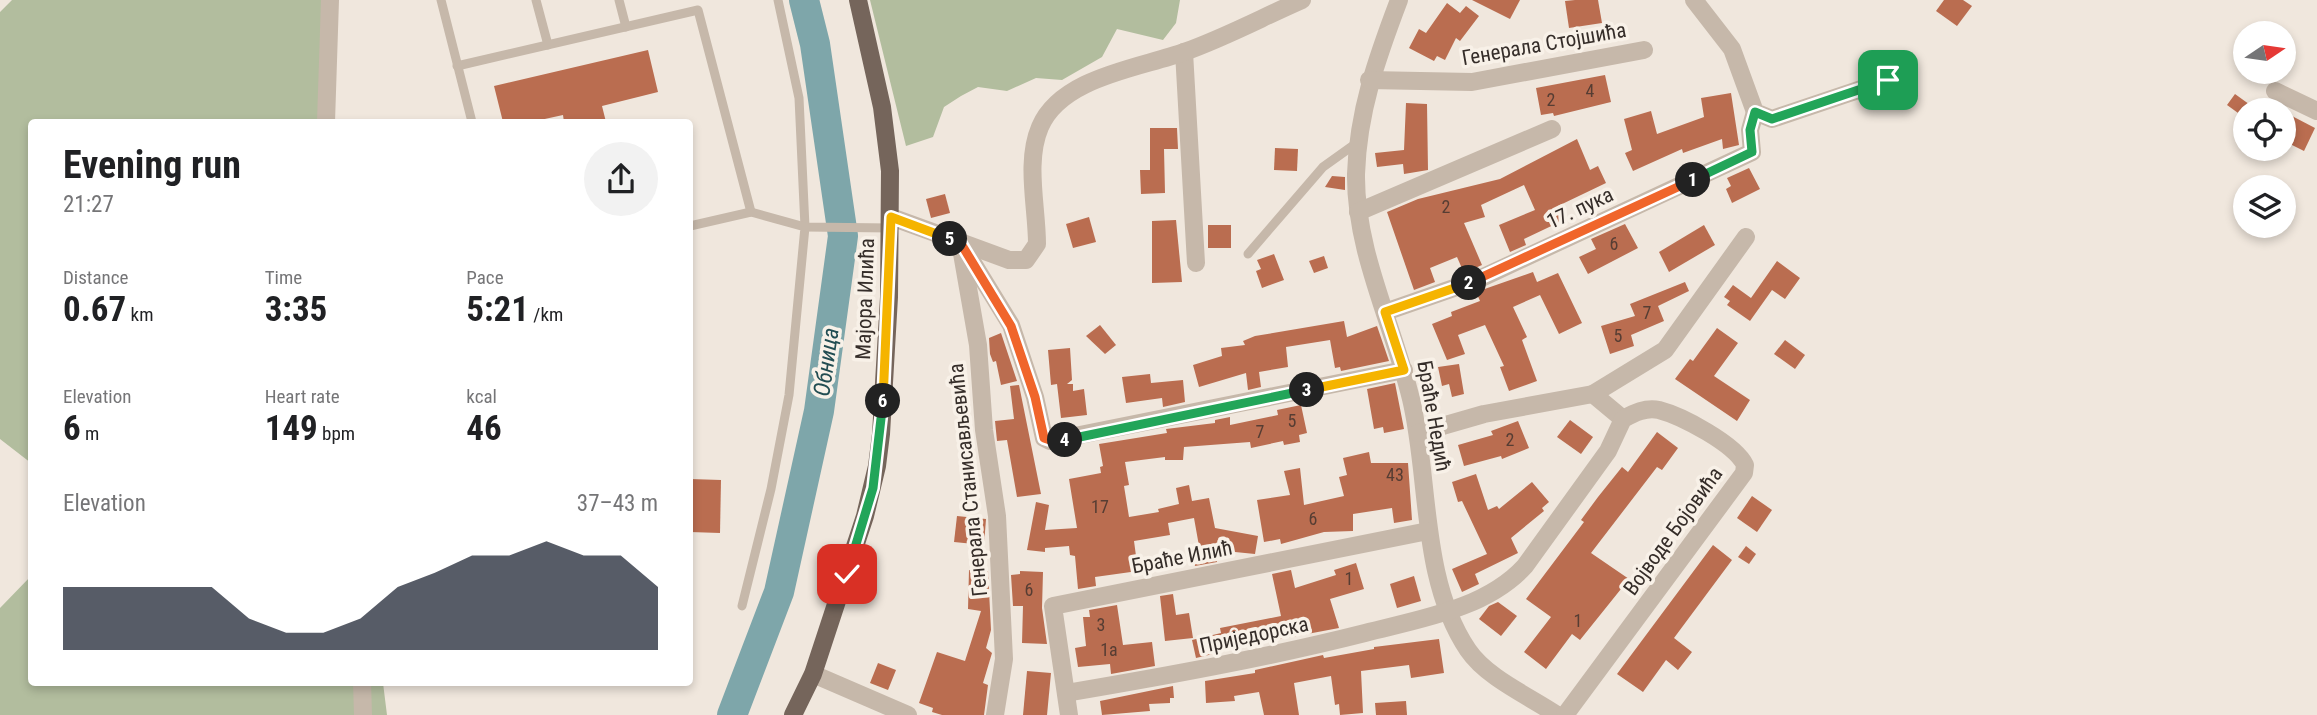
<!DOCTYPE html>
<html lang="en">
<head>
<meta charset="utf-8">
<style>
	body { margin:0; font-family:"Roboto Condensed",sans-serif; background:#f2f2f2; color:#202124; height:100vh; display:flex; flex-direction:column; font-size:26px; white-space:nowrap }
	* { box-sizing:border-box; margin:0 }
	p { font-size:23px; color:#757577 }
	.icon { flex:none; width:38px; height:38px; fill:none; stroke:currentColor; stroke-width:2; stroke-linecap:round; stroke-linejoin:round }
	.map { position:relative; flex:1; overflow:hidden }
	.panel { position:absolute; left:28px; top:119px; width:665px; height:567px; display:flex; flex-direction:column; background:#fff; border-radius:7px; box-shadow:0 4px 10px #0003 }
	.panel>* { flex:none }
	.needle { width:46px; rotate:77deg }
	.buttons { position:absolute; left:2233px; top:21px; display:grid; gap:14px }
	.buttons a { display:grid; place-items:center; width:63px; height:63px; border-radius:50%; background:#fff; box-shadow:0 4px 10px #0003; font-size:35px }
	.pin { position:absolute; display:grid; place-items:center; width:60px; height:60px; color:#fff; margin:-30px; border-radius:14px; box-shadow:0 4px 10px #0006 }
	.km { position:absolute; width:35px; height:35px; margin:-18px; border-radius:50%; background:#222; color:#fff; font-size:19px; line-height:35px; text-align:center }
	.round { display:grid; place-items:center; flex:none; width:74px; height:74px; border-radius:37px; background:#f2f2f2 }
	.head { display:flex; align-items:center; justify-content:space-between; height:119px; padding:0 35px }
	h1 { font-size:38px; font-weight:700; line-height:52px }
	.figures { display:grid; grid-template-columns:repeat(3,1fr); gap:10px; height:119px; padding:7px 35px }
	.figures div { display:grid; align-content:center }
	.figures b { font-size:35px; font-weight:700 }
	.figures small { font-size:19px; font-weight:400 }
	.figures p { font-size:19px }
	.chart { height:196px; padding:14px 35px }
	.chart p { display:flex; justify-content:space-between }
	.chart svg { width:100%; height:126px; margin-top:7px; fill:#111827; opacity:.7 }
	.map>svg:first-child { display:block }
</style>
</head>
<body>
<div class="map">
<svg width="2317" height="715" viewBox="0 0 2317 715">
	<rect width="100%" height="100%" fill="#f0e7dd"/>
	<g fill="#b2bd9e">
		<polygon points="12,0 337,0 332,122 32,122 31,463 0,439 0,12"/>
		<polygon points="870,0 1180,0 1176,23 1163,40 1117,29 1102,57 1062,80 1036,78 1007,91 978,87 961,96 944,107 933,137 906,146"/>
		<polygon points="31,576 32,682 383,683 387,715 0,715 0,608"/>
	</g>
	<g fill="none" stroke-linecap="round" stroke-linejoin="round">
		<polyline stroke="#7ea6aa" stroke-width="30" points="732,715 779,592 819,411 843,236 815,44 804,0"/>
	</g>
	<g fill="#ba6d50">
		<polygon points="1472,0 1520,0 1510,19"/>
		<polygon points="1575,0 1598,0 1602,23 1569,28 1565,1"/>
		<polygon points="1944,0 1963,0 1972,6 1957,26 1936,11"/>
		<polygon points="1447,3 1460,13 1466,6 1479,16 1460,41 1456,38 1445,60 1437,56 1434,61 1409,48 1419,29 1426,33"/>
		<polygon points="648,50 658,92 602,106 606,122 564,122 563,115 531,122 503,122 494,86"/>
		<polygon points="1605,75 1611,102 1554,116 1553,113 1541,115 1536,88"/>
		<polygon points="1731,93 1739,145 1723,149 1722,139 1683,153 1682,149 1633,171 1625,153 1632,150 1624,119 1651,111 1657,134 1704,117 1701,98"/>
		<polygon points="2235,94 2253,107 2245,110 2245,118 2227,105"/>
		<polygon points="1406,103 1427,104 1428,170 1404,174 1403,164 1377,167 1375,153 1404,150"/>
		<polygon points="2292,116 2315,128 2304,151 2284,141 2284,130"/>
		<polygon points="1150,128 1177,128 1178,149 1164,149 1165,193 1141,194 1140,170 1150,170"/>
		<polygon points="1577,139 1590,170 1598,166 1606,183 1558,206 1564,220 1524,239 1526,245 1510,252 1499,225 1535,210 1524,185 1481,205 1485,217 1464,223 1482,265 1464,273 1457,257 1430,268 1435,282 1414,290 1387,212 1418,199 1500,179"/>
		<polygon points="1275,148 1298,149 1297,171 1274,170"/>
		<polygon points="1749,168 1760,189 1732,203 1726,189 1731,186 1727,178"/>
		<polygon points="1332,176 1345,177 1345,190 1325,187"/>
		<polygon points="945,194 950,213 931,218 926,199"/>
		<polygon points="1089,217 1096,242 1073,248 1066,224"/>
		<polygon points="1176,220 1182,282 1152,283 1152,221"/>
		<polygon points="1625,224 1638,248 1588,274 1579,257 1596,249 1591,239"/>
		<rect x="1208" y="225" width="23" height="23"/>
		<polygon points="1704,225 1715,245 1669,272 1659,252"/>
		<polygon points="1274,254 1284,280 1262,288 1256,271 1261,269 1257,260"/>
		<polygon points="1324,256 1328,268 1314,273 1309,261"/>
		<polygon points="1777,261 1800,278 1785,299 1772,290 1750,321 1727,305 1730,301 1724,297 1733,285 1751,298"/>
		<polygon points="1533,272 1537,282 1558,273 1582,323 1559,334 1540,295 1513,307 1527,337 1522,340 1537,381 1509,391 1500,367 1504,366 1485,325 1458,335 1465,354 1447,360 1432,324 1452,316 1451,312 1480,301 1476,292"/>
		<polygon points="1685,282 1689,291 1658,306 1664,321 1631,335 1634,346 1610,354 1601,326 1635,316 1630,304"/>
		<polygon points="1344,321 1347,337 1377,326 1389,361 1341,371 1340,367 1335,368 1330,340 1286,347 1288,367 1259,372 1261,387 1248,390 1246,373 1199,387 1193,365 1222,356 1221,348 1245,345 1243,341 1255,336"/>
		<polygon points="1100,325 1116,345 1105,354 1086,336"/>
		<polygon points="1717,328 1738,343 1714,376 1750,400 1737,421 1675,379 1690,359 1693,361"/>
		<polygon points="1001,333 1017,381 1001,385 996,361 993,362 990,354 989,338"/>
		<polygon points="1785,340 1805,355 1795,369 1774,354"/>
		<polygon points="1070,348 1072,380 1067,384 1073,384 1073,391 1084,389 1087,415 1061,418 1057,384 1051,385 1048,350"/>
		<polygon points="1459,364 1464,394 1452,397 1449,384 1442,386 1438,367"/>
		<polygon points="1150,374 1151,383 1183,380 1185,402 1163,407 1162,398 1126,403 1122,377"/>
		<polygon points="1395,383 1404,429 1384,433 1383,427 1374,429 1367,389"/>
		<polygon points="1019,385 1041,494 1017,497 1007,440 997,441 995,421 1014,419 1010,386"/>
		<polygon points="1301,405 1307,433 1299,435 1300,442 1284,445 1283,441 1251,448 1250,442 1184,447 1183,460 1165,460 1165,457 1125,462 1129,485 1124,486 1129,517 1159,512 1158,509 1179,504 1176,488 1189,485 1192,501 1209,498 1215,528 1258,536 1255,554 1215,550 1217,562 1195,566 1192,548 1199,546 1194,518 1168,523 1170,535 1134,541 1138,571 1095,577 1096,586 1078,589 1075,556 1070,555 1069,546 1045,548 1045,552 1027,550 1036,502 1049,505 1045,530 1077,528 1069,479 1101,473 1100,467 1103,466 1099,444 1167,433 1166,429 1215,423 1215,420 1230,417 1230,425 1278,415 1277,410"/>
		<polygon points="1570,420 1593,437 1581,454 1557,437"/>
		<polygon points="1518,421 1529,448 1502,459 1501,456 1464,466 1458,445 1493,435 1491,431"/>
		<polygon points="1657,432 1678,448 1662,470 1657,467 1591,553 1629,579 1580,640 1572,634 1546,669 1524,652 1551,617 1526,599 1584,522 1581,520 1598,497 1622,467 1628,472"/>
		<polygon points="1369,452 1371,463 1408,463 1412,520 1394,523 1392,508 1353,514 1353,531 1324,532 1281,544 1280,539 1264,542 1257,500 1290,495 1284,471 1300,468 1304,505 1344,496 1339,477 1347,475 1343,458"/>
		<polygon points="1476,474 1488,510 1497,506 1499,509 1532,482 1549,502 1542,508 1544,511 1511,538 1518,553 1475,574 1479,584 1462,592 1452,569 1487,554 1462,501 1458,502 1452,482"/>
		<polygon points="690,479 721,480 720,533 690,532"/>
		<polygon points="1752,496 1772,510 1757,532 1737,518"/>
		<polygon points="957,516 986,519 984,545 954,542"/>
		<polygon points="1713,545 1732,560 1674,638 1692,652 1678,670 1666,660 1643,692 1617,674"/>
		<polygon points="1746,546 1756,554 1749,564 1738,557"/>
		<polygon points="1356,563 1364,589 1330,599 1339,628 1216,651 1217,653 1196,658 1192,640 1221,633 1220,628 1281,616 1272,574 1291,570 1295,588 1336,575 1334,570"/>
		<polygon points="969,570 988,571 991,630 986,648 992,653 983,683 988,685 984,715 942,715 932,712 933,708 919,703 937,652 965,661 981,611 968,609"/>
		<polygon points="1020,571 1043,572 1042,608 1047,644 1022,643 1023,606 1013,606 1011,575 1020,574"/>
		<polygon points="1414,576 1421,601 1397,608 1390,584"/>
		<polygon points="861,577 875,581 869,599 855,594"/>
		<polygon points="1173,594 1176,615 1189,613 1193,638 1165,641 1160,596"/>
		<polygon points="1498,602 1517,616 1501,636 1479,619 1489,606"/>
		<polygon points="1117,605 1123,645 1152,642 1155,666 1111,674 1110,664 1078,667 1075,648 1086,646 1083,617 1090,617 1089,610"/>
		<polygon points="1439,639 1444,673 1411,678 1409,665 1361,671 1363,713 1340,715 1339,704 1335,705 1331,676 1294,683 1299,715 1264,715 1259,692 1234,696 1235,701 1206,703 1205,681 1255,673 1255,670 1323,655 1324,658 1374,649 1374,647"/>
		<polygon points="878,663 896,670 888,690 870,683"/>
		<polygon points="1027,671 1051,673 1047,715 1023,715"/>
		<polygon points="1173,686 1174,698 1170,698 1170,703 1149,704 1150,711 1102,715 1100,701"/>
		<polygon points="1406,701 1407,715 1376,715 1375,703"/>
	</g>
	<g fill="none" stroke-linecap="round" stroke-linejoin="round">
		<g stroke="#c6b8aa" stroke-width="9">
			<polyline points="441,0 472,122"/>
			<polyline points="536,0 548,45"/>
			<polyline points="619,0 626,27"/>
			<polyline points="778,0 799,98 805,227 891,228"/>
			<polyline points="457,66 698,10 751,212"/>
			<polyline points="690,226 751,212 805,227 789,395 771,489 742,606"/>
			<polyline points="1248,254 1323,167 1358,142"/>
		</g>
		<g stroke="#c6b8aa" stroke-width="18">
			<path d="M1399 0C1377 58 1358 111 1356 174 1355 251 1393 324 1411 399 1430 478 1420 579 1468 650 1487 678 1529 696 1557 715"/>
			<polyline points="1694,0 1732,49 1755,112 1772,119 1888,80"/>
			<polyline points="1184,52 1196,263"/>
			<polyline points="1369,80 1472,82 1644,50"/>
			<polyline points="2275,91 2317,111"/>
			<polyline points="326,122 330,0"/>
			<polyline points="1358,212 1552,129"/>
			<polyline points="891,217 960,242 1011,325 1035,397 1044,438 1050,441 1404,370"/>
			<polyline points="1385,312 1477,280 1752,152 1750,130 1755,112"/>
			<polyline points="1593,394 1665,350 1746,237"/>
			<polyline points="1418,433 1484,414 1593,394 1623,419"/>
			<polyline points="813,674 908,715"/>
			<polyline points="362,682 363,715"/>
			<path d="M1066 693C1166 676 1266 658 1365 633 1419 619 1486 609 1525 566L1608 451 1623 419C1634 413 1646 407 1659 410 1682 416 1735 444 1745 465L1744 473 1565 715"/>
			<path d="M995 715 1004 659 997 516 984 430 978 345 960 242 1009 260H1026L1037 244C1037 207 1025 162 1040 127 1061 77 1140 68 1184 52 1224 38 1263 17 1302 0"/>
			<polyline points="1069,715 1053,606 1428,531"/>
		</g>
		<polyline stroke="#75655b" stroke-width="18" points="793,715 813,674 865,516 877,466 881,434 889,297 890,171 882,107 858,0"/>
	</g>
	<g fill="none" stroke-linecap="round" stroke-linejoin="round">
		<g stroke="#fff" stroke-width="14">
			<polyline id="split-1" points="1693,180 1752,152 1750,130 1755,112 1772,119 1888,80"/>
		</g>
		<g stroke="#fff" stroke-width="14">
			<polyline id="split-2" points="1469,283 1693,180"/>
		</g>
		<g stroke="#fff" stroke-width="14">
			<polyline id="split-3" points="1307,390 1404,370 1385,312 1469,283"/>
		</g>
		<g stroke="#fff" stroke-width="14">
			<polyline id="split-4" points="1065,440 1307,390"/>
		</g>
		<g stroke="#fff" stroke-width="14">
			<polyline id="split-5" points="950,239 960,242 1011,326 1035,397 1044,438 1056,442 1065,440"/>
		</g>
		<g stroke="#fff" stroke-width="14">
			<polyline id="split-6" points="883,401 891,217 950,239"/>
		</g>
		<g stroke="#fff" stroke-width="14">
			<polyline id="split-7" points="847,574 873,488 883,401"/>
		</g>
		<use href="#split-1" stroke="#22a559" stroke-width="9"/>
		<use href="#split-2" stroke="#f0652b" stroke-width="9"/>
		<use href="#split-3" stroke="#f5b400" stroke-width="9"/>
		<use href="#split-4" stroke="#22a559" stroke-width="9"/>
		<use href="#split-5" stroke="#f0652b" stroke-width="9"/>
		<use href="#split-6" stroke="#f5b400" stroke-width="9"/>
		<use href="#split-7" stroke="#22a559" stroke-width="9"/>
	</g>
	<g text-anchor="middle" stroke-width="7" stroke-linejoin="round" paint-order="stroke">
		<g font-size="18" fill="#563d33">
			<text x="1590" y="97">4</text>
			<text x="1551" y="106">2</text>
			<text x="1446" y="213">2</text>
			<text x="1614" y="250">6</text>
			<text x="1647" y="319">7</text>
			<text x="1618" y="342">5</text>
			<text x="1292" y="427">5</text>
			<text x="1260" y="438">7</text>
			<text x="1510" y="446">2</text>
			<text x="1395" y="481">43</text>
			<text x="1100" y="513">17</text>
			<text x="1313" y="525">6</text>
			<text x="1349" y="585">1</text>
			<text x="1029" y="596">6</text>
			<text x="1578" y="627">1</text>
			<text x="1101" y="631">3</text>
			<text x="1109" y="656">1a</text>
		</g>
		<g font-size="21" fill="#352d29" stroke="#f8f1e8">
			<text transform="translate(1544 44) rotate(-10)" y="7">Генерала Стојшића</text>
			<text transform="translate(1580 208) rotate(-25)" y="7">17. пука</text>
			<text transform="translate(865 299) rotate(-88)" y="7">Мајора Илића</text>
			<text transform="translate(1434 416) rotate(80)" y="7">Браће Недић</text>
			<text transform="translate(968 480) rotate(-96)" y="7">Генерала Станисављевића</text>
			<text transform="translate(1673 531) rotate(-54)" y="7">Војводе Бојовића</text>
			<text transform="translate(1182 557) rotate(-11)" y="7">Браће Илић</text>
			<text transform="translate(1254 635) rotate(-12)" y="7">Приједорска</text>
		</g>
		<g font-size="23" font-style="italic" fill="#224d52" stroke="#f8f1e8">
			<text transform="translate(826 362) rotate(-82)" y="8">Обница</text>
		</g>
	</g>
</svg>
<div class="buttons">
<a><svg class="needle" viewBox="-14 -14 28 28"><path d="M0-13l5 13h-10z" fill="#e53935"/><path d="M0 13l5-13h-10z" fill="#757577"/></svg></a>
<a><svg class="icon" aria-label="locate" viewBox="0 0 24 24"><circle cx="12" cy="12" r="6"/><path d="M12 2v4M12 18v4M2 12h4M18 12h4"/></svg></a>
<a><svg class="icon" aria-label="layers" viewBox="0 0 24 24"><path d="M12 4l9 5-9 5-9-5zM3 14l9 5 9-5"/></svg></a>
</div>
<div class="pin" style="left:1888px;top:80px;background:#1e9e55"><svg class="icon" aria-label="arrive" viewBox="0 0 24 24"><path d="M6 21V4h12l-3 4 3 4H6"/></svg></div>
<div class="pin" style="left:847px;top:574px;background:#d93025"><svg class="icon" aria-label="check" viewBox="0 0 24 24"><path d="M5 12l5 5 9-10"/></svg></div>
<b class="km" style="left:1693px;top:180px">1</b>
<b class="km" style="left:1469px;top:283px">2</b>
<b class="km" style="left:1307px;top:390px">3</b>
<b class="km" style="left:1065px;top:440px">4</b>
<b class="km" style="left:950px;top:239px">5</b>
<b class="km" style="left:883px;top:401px">6</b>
<section class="panel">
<div class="head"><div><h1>Evening run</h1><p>21:27</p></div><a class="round"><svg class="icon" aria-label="share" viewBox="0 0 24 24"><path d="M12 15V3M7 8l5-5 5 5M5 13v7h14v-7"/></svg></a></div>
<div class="figures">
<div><p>Distance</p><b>0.67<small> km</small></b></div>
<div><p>Time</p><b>3:35</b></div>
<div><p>Pace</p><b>5:21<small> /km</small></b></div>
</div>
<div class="figures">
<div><p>Elevation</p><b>6<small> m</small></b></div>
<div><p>Heart rate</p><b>149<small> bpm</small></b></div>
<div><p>kcal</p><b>46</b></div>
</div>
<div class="chart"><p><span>Elevation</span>37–43 m</p>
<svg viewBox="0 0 160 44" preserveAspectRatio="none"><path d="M0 44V22L10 22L20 22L30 22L40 22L50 33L60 38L70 38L80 33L90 22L100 17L110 11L120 11L130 6L140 11L150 11L160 22V44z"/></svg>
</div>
</section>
</div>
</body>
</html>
